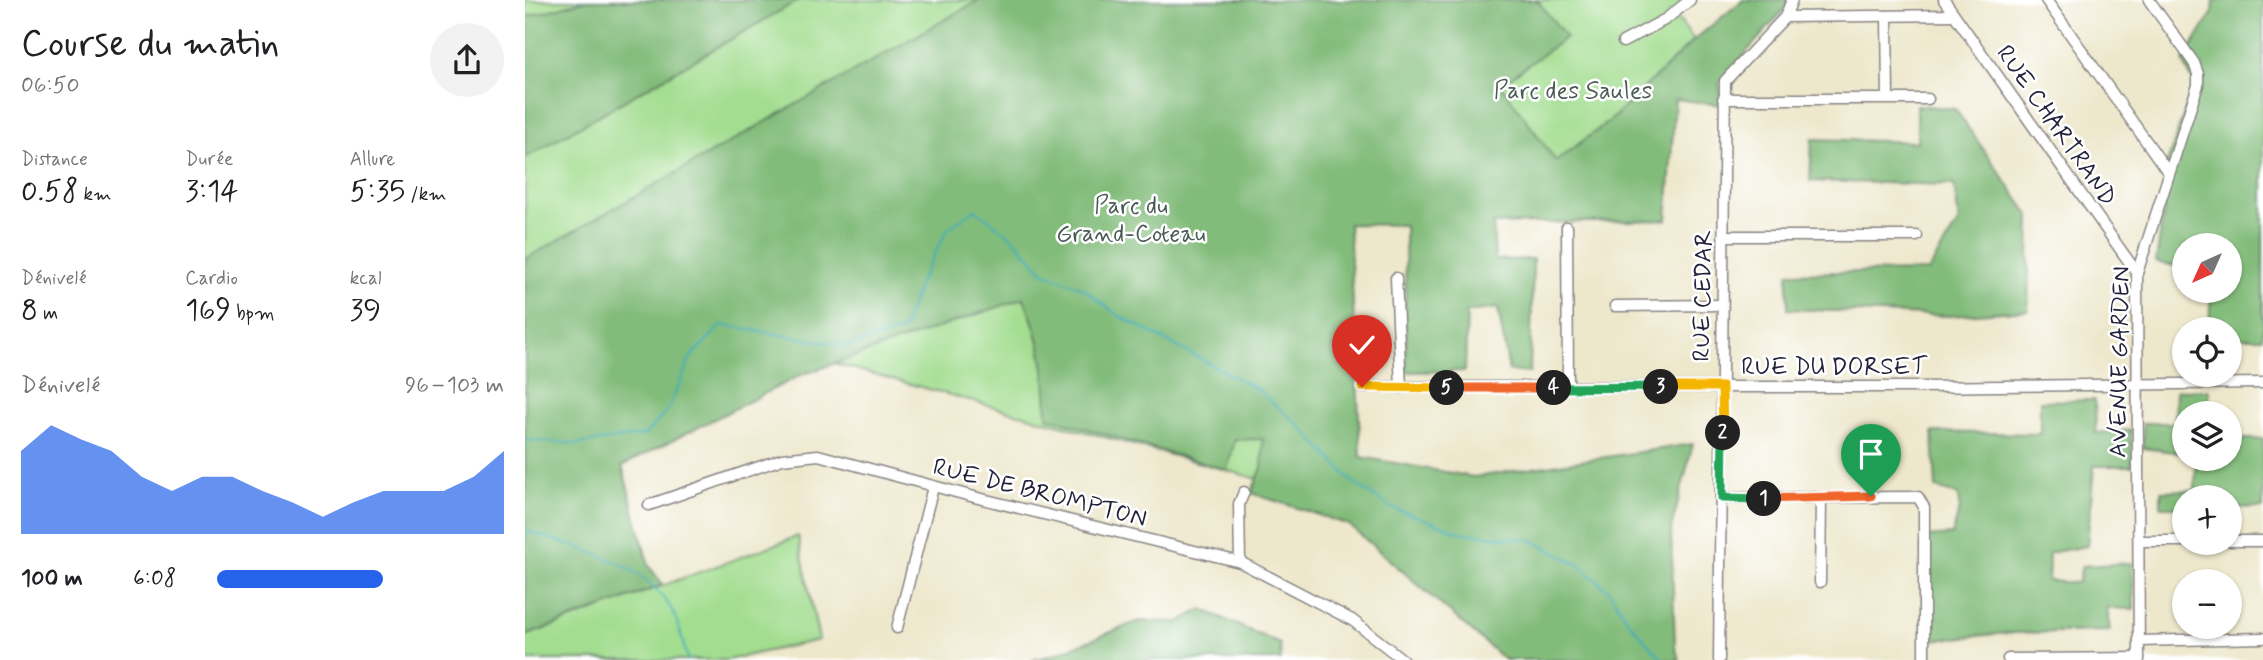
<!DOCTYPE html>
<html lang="fr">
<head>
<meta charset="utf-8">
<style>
	body { margin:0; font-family:Mynerve,sans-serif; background:#f2f2f2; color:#202124; height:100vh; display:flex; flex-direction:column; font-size:26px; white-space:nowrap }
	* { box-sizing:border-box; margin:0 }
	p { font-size:23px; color:#757577 }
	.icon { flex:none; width:38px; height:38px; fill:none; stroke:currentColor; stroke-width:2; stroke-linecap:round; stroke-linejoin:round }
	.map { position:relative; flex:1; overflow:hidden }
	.panel { display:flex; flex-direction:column; background:#fff; width:525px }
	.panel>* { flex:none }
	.needle { width:46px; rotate:225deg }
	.buttons { position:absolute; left:1647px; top:233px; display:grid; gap:14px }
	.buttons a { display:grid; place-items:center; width:70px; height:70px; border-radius:50%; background:#fff; box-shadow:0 2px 5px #0004; font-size:35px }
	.pin { position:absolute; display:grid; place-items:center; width:60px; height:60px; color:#fff; margin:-72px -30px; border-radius:50% 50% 50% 0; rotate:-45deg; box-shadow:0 0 7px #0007 }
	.pin .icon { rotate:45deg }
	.km { position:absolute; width:35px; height:35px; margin:-18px; border-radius:50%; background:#222; color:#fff; font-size:19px; line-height:35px; text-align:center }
	.round { display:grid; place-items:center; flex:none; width:74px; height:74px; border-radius:37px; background:#f2f2f2 }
	.overview { display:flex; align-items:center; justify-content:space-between; height:119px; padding:0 21px }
	h1 { font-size:38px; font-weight:600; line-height:52px }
	.stats { display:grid; grid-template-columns:repeat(3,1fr); gap:10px; height:119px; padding:7px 21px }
	.stats div { display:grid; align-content:center }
	.stats b { font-size:30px; font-weight:600 }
	.stats small { font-size:19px; font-weight:400 }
	.stats p { font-size:19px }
	.chart { height:196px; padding:14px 21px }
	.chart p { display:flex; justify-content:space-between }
	.chart svg { width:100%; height:126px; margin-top:7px; fill:#2563eb; opacity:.7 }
	ul { padding:0 21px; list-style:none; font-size:23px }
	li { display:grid; grid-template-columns:112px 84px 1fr; align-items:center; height:52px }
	li i { height:18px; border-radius:9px; background:#2563eb }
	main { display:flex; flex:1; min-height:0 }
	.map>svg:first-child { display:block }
</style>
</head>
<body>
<main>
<section class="panel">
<div class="overview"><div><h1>Course du matin</h1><p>06:50</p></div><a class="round"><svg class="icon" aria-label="share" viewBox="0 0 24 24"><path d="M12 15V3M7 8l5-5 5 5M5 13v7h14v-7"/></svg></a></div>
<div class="stats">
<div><p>Distance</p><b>0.58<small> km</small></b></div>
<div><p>Durée</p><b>3:14</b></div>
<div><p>Allure</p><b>5:35<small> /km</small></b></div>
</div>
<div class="stats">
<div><p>Dénivelé</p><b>8<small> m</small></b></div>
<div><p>Cardio</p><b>169<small> bpm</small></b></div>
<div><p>kcal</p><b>39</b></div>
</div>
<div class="chart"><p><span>Dénivelé</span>96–103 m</p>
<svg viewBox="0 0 160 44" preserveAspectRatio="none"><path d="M0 44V15L10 6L20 11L30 15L40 24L50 29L60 24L70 24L80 29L90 33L100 38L110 33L120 29L130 29L140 29L150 24L160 15V44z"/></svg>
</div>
<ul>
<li><b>100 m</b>6:08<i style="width:58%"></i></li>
</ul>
</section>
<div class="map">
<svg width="1738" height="660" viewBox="0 0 1738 660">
	<rect width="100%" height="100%" fill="#fff"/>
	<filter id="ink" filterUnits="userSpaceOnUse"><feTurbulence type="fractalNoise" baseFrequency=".0143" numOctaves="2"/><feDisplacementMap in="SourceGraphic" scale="14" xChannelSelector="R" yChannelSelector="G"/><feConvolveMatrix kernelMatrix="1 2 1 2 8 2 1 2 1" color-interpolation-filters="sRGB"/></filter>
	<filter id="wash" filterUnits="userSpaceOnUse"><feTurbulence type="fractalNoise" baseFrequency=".00686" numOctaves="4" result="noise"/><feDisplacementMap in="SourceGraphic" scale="28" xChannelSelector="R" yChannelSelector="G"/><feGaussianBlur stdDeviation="1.57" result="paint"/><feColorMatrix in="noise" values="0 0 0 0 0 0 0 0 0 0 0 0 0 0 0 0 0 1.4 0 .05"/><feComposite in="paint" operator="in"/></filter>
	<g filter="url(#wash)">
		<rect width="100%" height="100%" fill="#ede7cb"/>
		<g fill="#a3dd90" stroke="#628066" stroke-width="2">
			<polygon points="0,0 1157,0 1159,3 1150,15 1169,40 1087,119 1032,161 1071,222 824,224 810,500 297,360 86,460 0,623"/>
			<polygon points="273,536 294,640 202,660 0,660 0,636"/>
		</g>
		<g fill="#82bc7a" stroke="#526f5a" stroke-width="2">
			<polygon points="62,0 274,0 0,158 0,17"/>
			<path d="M454 0H1012L1041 37 976 85 1031 161 1087 119 1169 40 1218 0H1265L1257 12 1194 83 1198 105 1150 99 1142 220 968 224 970 260 1008 259 1005 373 984 371 973 308 942 312 940 371 881 372 880 225 824 224 836 457 949 477 1168 444 1146 529 1150 648 1155 660H980L824 525 726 493 737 468 738 439 710 440 702 470 522 417C521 370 517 341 499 298L276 375 97 466 124 566 138 585 0 636V259Z"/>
			<polygon points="1689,0 1738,0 1738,338 1705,338 1704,329 1684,329 1686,291 1704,290 1704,245 1659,245 1659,268 1631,262 1640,202 1639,172 1669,84 1658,61 1688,12"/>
			<polygon points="1392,105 1430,109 1505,216 1503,310 1425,316 1263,309 1263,273 1403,271 1434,221 1429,185 1285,181 1287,139 1392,142"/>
			<polygon points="1651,390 1684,390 1684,413 1659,413 1659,453 1618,448 1618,423 1650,423"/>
			<polygon points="1570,400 1571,433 1606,430 1607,466 1569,466 1562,546 1524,553 1523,581 1553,583 1557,566 1607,563 1609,609 1582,608 1585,631 1484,633 1407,640 1402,537 1427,535 1435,508 1432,494 1411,488 1408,432 1515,434 1515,401"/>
			<polygon points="1705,439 1738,439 1738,508 1705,507 1704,497 1659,497 1659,507 1636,507 1636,491 1670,490 1671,459 1704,458"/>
			<polygon points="677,609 755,644 756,660 507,660 528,655 614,621 654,622"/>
		</g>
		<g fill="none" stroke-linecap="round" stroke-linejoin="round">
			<g stroke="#3cacb9" stroke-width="2">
				<polyline points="0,440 52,444 120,435 143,409 167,355 197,325 322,346 378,330 395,281 423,229 450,209 490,240 518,272 558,288 591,314 732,389 777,428 829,483 865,507 938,533 1007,540 1054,565 1084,591 1104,622 1138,660"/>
				<path d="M0 530C49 549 111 557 143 604 154 619 157 642 163 660"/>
			</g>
		</g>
	</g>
	<g filter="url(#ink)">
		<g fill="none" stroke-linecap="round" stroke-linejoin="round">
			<g stroke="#888483" stroke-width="13">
				<g id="minor">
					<polyline points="1419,0 1612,273"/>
					<polyline points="1521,0 1643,172"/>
					<polyline points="1362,16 1363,98"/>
					<polyline points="1260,17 1429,15"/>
					<polyline points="1098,42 1141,19 1165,0"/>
					<polyline points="1198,99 1403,99"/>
					<polyline points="1042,227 1043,387"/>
					<polyline points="1199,236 1392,236"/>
					<polyline points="871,278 876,388"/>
					<polyline points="1090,306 1197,305"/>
					<polyline points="837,387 1395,387 1738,383"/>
					<polyline points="1197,498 1393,497 1399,507 1399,660"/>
					<polyline points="124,505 257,459 293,455 453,498 715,562 827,620 878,660"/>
					<polyline points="1614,541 1659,541"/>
					<polyline points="1704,541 1738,541"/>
					<polyline points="715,562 714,504 719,492"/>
					<polyline points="1295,582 1296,499"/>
					<polyline points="372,628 408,487"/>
					<polyline points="1614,641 1738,638"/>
					<polyline points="1483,659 1614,658"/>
					<polyline points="1194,660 1200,81 1260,17 1267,0"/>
					<polyline points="1614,660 1612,273 1673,85 1673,74 1669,63 1624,0"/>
				</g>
			</g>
			<use href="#minor" stroke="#fff" stroke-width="10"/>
		</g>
	</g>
	<g fill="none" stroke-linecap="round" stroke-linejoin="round" filter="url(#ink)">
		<g stroke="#fff" stroke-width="14">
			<polyline id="split-1" points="1239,499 1346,496"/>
		</g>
		<g stroke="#fff" stroke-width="14">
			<polyline id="split-2" points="1198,433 1197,498 1239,499"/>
		</g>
		<g stroke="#fff" stroke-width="14">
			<polyline id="split-3" points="1136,387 1197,387 1198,433"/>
		</g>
		<g stroke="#fff" stroke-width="14">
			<polyline id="split-4" points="1029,388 1136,387"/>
		</g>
		<g stroke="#fff" stroke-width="14">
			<polyline id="split-5" points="922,388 1029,388"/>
		</g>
		<g stroke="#fff" stroke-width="14">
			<polyline id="split-6" points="837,387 922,388"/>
		</g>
		<use href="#split-1" stroke="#f0652b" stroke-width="9"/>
		<use href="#split-2" stroke="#22a559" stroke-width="9"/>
		<use href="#split-3" stroke="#f5b400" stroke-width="9"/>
		<use href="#split-4" stroke="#22a559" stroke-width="9"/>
		<use href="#split-5" stroke="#f0652b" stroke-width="9"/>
		<use href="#split-6" stroke="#f5b400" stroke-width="9"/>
	</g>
	<g text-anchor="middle" stroke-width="5" stroke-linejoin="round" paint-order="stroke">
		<g font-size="24" fill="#495a54" stroke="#fff">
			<text x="1048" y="98">Parc des Saules</text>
			<text x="606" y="213">Parc du<tspan x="606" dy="28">Grand-Coteau</tspan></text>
		</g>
		<g font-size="24" fill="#22223b" stroke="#fff">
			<text transform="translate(1532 125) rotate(55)" y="8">RUE CHARTRAND</text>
			<text transform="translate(1177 296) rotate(-89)" y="8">RUE CEDAR</text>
			<text transform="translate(1594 362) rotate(-89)" y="8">AVENUE GARDEN</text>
			<text x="1309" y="374">RUE DU DORSET</text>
			<text transform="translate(515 492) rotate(14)" y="8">RUE DE BROMPTON</text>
		</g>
	</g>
</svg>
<div class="buttons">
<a><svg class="needle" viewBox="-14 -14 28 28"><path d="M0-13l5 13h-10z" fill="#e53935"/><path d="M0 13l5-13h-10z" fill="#757577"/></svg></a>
<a><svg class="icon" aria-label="locate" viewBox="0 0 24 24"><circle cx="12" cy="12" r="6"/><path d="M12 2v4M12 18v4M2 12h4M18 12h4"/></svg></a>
<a><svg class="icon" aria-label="layers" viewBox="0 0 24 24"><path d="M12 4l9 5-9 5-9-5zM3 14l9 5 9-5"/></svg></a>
<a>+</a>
<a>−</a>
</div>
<div class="pin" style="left:1346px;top:496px;background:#1e9e55"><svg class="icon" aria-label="arrive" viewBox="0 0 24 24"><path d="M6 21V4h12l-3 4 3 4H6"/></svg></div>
<div class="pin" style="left:837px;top:387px;background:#d93025"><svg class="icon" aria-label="check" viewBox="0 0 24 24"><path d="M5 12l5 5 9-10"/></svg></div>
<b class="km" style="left:1239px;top:499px">1</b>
<b class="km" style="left:1198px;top:433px">2</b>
<b class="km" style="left:1136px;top:387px">3</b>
<b class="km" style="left:1029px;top:388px">4</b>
<b class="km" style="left:922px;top:388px">5</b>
</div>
</main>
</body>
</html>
